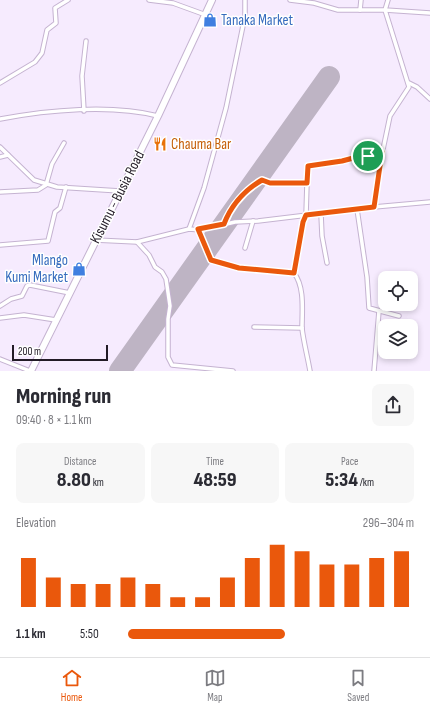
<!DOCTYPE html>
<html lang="en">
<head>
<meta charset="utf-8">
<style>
	body { margin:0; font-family:"Sofia Sans Condensed",sans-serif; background:#f7f7f7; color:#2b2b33; height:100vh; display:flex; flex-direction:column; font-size:15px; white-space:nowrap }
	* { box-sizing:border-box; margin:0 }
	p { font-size:13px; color:#7c7c81 }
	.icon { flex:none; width:22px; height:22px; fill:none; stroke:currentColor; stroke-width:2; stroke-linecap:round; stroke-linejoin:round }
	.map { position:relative; height:371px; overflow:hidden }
	.drawer { display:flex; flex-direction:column; background:#fff; flex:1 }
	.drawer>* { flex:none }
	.controls { position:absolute; left:378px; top:271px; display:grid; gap:8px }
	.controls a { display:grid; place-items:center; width:40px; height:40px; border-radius:8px; background:#fff; box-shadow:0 2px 6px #0003; font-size:20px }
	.scale { position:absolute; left:12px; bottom:10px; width:96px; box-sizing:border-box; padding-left:4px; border:2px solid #221b26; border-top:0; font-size:11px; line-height:14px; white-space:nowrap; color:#221b26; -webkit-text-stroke:3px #fff; paint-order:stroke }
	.pin { position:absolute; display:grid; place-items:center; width:34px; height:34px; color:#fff; margin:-17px; border:2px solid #fff; border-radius:50%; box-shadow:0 1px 4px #0007 }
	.round { display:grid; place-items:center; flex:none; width:42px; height:42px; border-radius:8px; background:#f7f7f7 }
	.headline { display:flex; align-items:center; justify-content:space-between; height:68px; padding:0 16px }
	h1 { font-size:22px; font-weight:800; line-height:30px }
	.stats { display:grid; grid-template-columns:repeat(3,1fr); gap:6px; height:68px; padding:4px 16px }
	.stats div { display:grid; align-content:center; border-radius:8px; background:#f7f7f7; text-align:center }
	.stats b { font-size:20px; font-weight:800 }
	.stats small { font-size:11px; font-weight:400 }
	.stats p { font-size:11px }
	.chart { height:112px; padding:8px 16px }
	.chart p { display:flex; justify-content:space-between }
	.chart svg { width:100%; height:72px; margin-top:4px; stroke:#ea580c; stroke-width:6 }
	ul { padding:0 16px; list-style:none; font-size:13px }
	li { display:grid; grid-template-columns:64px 48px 1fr; align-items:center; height:30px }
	li i { height:10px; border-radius:5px; background:#ea580c }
	.dock { display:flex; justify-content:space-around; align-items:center; height:56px; border-top:1px solid #e1e1e2; background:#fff; font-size:11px; color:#7c7c81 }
	.dock a { display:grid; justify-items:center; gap:2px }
	.dock .active { color:#ea580c }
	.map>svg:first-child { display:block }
</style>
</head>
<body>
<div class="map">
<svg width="430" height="371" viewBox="0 0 430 371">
	<rect width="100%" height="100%" fill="#f6ebfe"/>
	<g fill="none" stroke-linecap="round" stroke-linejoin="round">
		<polyline stroke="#beb4c4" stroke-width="22" points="120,371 329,77"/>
		<g stroke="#c5b3d1" stroke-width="5.5">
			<g id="minor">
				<polyline points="149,0 173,3 206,15"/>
				<polyline points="290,0 314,3 338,10 385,10 409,87 390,116 381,159 374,207 430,202"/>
				<polyline points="388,0 385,10 430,13"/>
				<polyline points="360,10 361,0"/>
				<polyline points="0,83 35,62 42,53 47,30 56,23 55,8 68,0"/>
				<polyline points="409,83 417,87 430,99"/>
				<polyline points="84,111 82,76 86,41"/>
				<path d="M0 119C48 110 111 104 158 116"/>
				<polyline points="0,147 34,180 57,187 120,191"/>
				<polyline points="0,157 8,155"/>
				<polyline points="307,183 308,166 328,164 382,152"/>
				<polyline points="0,192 38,190 46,185 52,164 64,143"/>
				<polyline points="357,209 367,277 369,308 399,316"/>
				<polyline points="321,214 322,236 327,263"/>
				<path d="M224 224C230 206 245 189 262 180L270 183H307L306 215 303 221 294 273C305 287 302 311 302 328 303 339 308 359 310 371"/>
				<polyline points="189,229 204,188 226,108 245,16 245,0"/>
				<polyline points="198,229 211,260 239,268 294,273"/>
				<polyline points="95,240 137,242 189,229 201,230 235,222 258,221 374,207"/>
				<polyline points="137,242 149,255 155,267 162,272 166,279 170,306 168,319 168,357 172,365 233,371"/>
				<polyline points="0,245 48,241 55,212 60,208 66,187"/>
				<polyline points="245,248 253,221"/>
				<polyline points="0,306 11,299 22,296 27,286 30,285 70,293"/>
				<polyline points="0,318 24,315 56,320"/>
				<polyline points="254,327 302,328"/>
				<polyline points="0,359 30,371"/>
				<polyline points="374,371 379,311"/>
			</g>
		</g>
		<g stroke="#c5b3d1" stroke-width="8">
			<polyline id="trunk" points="31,371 158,116 212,0"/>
		</g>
		<use href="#minor" stroke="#fff" stroke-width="3.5"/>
		<use href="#trunk" stroke="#fff" stroke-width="6"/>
	</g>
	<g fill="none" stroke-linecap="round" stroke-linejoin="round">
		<g stroke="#fff" stroke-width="8">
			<path id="route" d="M376 152H382L374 207 306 215 303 222 294 273 239 268 211 260 198 229 224 224C231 206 245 190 262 180L270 183H307L308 166 342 161Z"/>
		</g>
		<use href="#route" stroke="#ea580c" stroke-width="5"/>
	</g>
	<defs>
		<g id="shop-bare" transform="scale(1.08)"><path d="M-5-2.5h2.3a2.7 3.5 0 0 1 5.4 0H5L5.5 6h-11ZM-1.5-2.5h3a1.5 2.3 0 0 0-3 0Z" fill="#3f7fe0" stroke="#fff" stroke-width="2.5" paint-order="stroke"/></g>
		<g id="restaurant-bare" transform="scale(1.08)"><path d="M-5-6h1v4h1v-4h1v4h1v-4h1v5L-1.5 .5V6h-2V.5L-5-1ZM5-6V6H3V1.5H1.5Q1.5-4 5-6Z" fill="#e8710a" stroke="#fff" stroke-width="2.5" paint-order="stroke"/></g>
	</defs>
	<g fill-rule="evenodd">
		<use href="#shop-bare" x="210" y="20"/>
		<use href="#restaurant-bare" x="160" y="144"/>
		<use href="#shop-bare" x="79" y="269"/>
	</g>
	<g text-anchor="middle" stroke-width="3" stroke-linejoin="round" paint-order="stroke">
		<g font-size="15" fill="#366cbe" stroke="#fff" text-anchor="start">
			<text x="221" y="25">Tanaka Market</text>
			<text x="68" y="265" text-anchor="end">Mlango<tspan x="68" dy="17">Kumi Market</tspan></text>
		</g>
		<g font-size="15" fill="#c56008" stroke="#fff" text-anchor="start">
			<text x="171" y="149">Chauma Bar</text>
		</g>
		<g font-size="15" fill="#221b26" stroke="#fff">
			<text transform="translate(117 197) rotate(-63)" y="5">Kisumu - Busia Road</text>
		</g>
	</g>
</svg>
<div class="controls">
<a><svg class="icon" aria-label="locate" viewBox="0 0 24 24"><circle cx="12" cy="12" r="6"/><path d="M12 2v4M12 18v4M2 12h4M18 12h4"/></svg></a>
<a><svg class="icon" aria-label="layers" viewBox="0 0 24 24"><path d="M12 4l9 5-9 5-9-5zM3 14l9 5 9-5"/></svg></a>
</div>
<div class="scale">200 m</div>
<div class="pin" style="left:368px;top:156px;background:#1e9e55"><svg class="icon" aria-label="arrive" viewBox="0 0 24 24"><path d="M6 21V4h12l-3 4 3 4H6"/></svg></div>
</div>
<section class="drawer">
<div class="headline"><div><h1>Morning run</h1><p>09:40 · 8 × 1.1 km</p></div><a class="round"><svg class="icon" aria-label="share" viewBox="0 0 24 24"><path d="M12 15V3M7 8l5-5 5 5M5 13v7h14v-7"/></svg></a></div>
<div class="stats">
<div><p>Distance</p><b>8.80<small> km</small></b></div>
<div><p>Time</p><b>48:59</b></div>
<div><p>Pace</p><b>5:34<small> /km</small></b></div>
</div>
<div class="chart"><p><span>Elevation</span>296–304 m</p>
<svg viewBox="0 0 160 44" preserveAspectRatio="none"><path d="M5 44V14M15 44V26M25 44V30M35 44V30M45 44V26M55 44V30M65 44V38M75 44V38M85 44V26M95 44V14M105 44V6M115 44V10M125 44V18M135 44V18M145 44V14M155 44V10"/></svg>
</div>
<ul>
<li><b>1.1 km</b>5:50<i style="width:55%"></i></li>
</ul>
</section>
<nav class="dock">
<a class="active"><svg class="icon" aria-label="home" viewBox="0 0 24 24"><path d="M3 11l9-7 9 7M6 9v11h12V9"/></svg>Home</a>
<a><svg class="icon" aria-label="map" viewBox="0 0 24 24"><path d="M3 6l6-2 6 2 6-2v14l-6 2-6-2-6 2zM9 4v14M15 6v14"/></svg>Map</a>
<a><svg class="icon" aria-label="saved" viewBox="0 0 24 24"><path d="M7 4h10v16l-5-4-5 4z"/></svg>Saved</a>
</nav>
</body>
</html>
